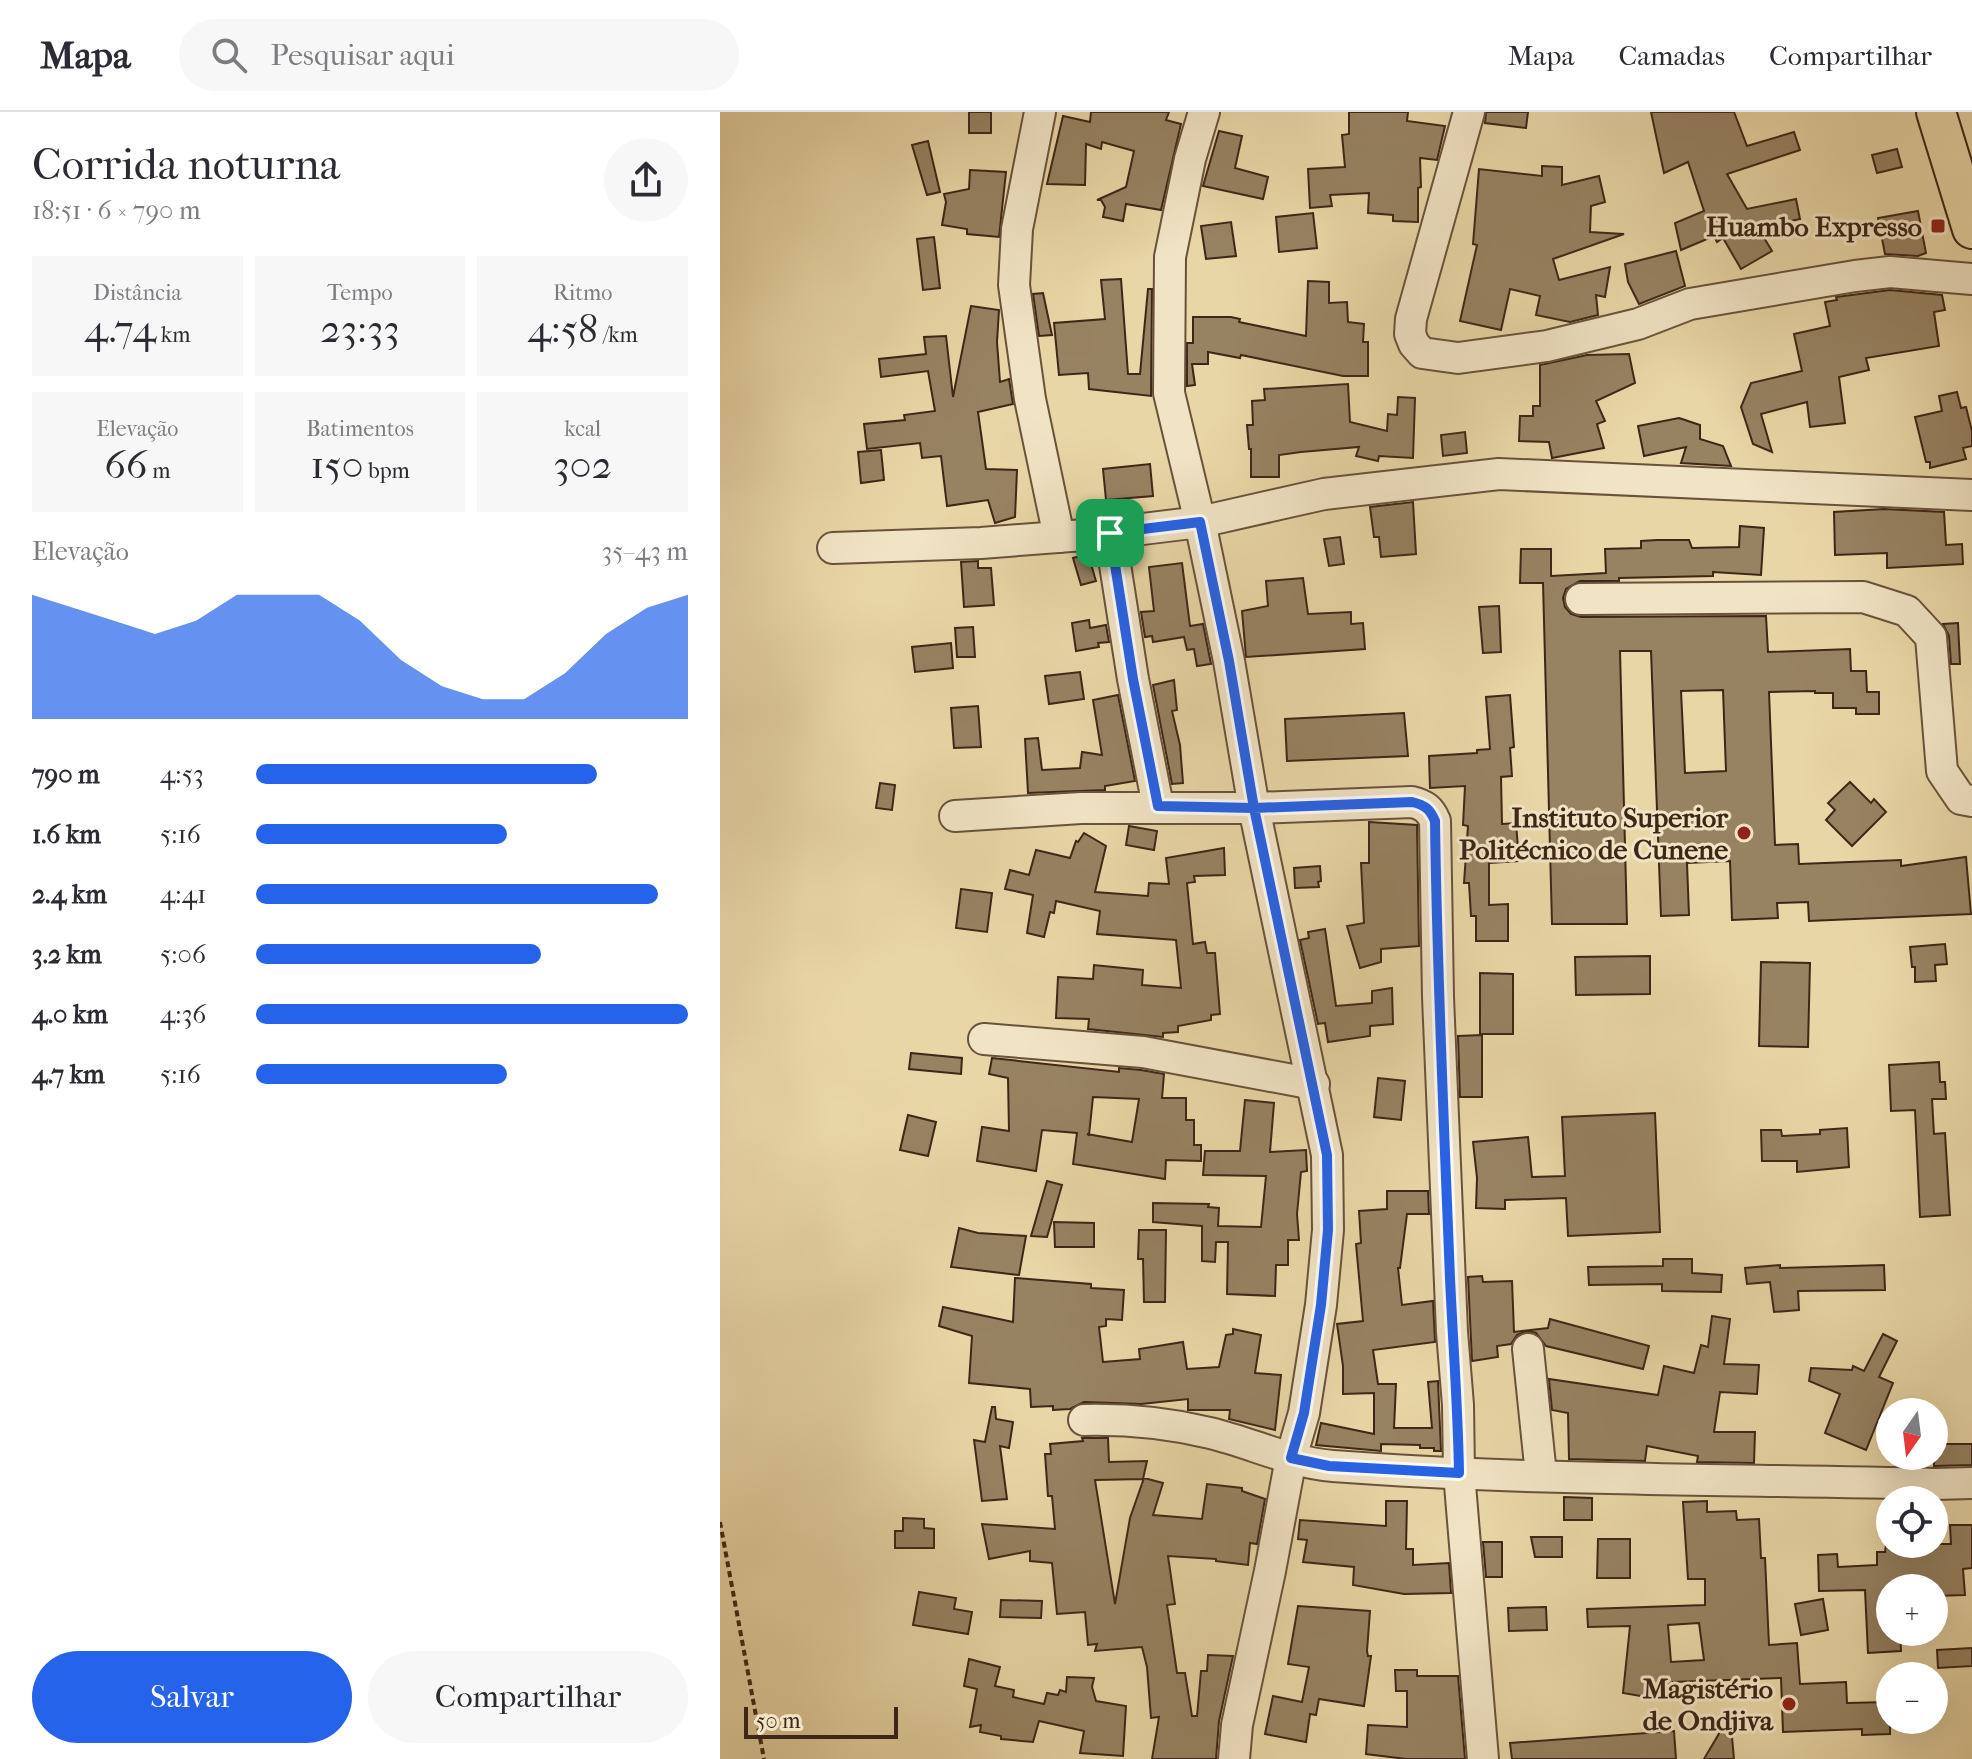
<!DOCTYPE html>
<html lang="pt">
<head>
<meta charset="utf-8">
<style>
	body { margin:0; font-family:"IM FELL French Canon",serif; background:#f7f7f7; color:#2b2b33; height:100vh; display:flex; flex-direction:column; font-size:30px; white-space:nowrap }
	* { box-sizing:border-box; margin:0 }
	p { font-size:26px; color:#7c7c81 }
	.icon { flex:none; width:44px; height:44px; fill:none; stroke:currentColor; stroke-width:2; stroke-linecap:round; stroke-linejoin:round }
	.map { position:relative; flex:1; overflow:hidden }
	.sheet { display:flex; flex-direction:column; background:#fff; width:720px }
	.sheet>* { flex:none }
	.needle { width:52px; rotate:194deg }
	.buttons { position:absolute; left:1156px; top:1286px; display:grid; gap:16px }
	.buttons a { display:grid; place-items:center; width:72px; height:72px; border-radius:50%; background:#fff; box-shadow:0 8px 32px #0002; font-size:40px }
	.scale { position:absolute; left:24px; bottom:20px; width:154px; box-sizing:border-box; padding-left:8px; border:4px solid #3e2618; border-top:0; font-size:22px; line-height:28px; white-space:nowrap; color:#3e2618; -webkit-text-stroke:6px #f1e4c5; paint-order:stroke }
	.pin { position:absolute; display:grid; place-items:center; width:68px; height:68px; color:#fff; margin:-34px; border-radius:16px; box-shadow:0 4px 12px #0006 }
	.round { display:grid; place-items:center; flex:none; width:84px; height:84px; border-radius:42px; background:#f7f7f7 }
	.head { display:flex; align-items:center; justify-content:space-between; height:136px; padding:0 32px }
	h1 { font-size:44px; font-weight:600; line-height:60px }
	.stats { display:grid; grid-template-columns:repeat(3,1fr); gap:12px; height:136px; padding:8px 32px }
	.stats div { display:grid; align-content:center; border-radius:0px; background:#f7f7f7; text-align:center }
	.stats b { font-size:40px; font-weight:600 }
	.stats small { font-size:22px; font-weight:400 }
	.stats p { font-size:22px }
	.chart { height:224px; padding:16px 32px }
	.chart p { display:flex; justify-content:space-between }
	.chart svg { width:100%; height:144px; margin-top:8px; fill:#2563eb; opacity:.7 }
	.action { display:flex; gap:16px; margin-top:auto; padding:16px 32px }
	.action a { flex:1; height:92px; border-radius:48px; background:#2563eb; color:#fff; font-size:32px; font-weight:600; line-height:92px; text-align:center }
	.action a+a { background:#f7f7f7; color:#2b2b33 }
	ul { padding:0 32px; list-style:none; font-size:26px }
	li { display:grid; grid-template-columns:128px 96px 1fr; align-items:center; height:60px }
	li i { height:20px; border-radius:10px; background:#2563eb }
	header { display:flex; align-items:center; gap:48px; box-sizing:border-box; height:112px; padding:0 40px; background:#fff; border-bottom:2px solid #e1e1e2 }
	header strong { font-size:38px }
	nav { display:flex; gap:44px; margin-inline-start:auto; font-size:28px }
	.search { width:560px; height:72px; background:#f7f7f7; display:flex; align-items:center; gap:20px; box-sizing:border-box; padding:0 28px; border-radius:44px; color:#7c7c81; font-size:30px }
	main { display:flex; flex:1; min-height:0 }
	.map>svg:first-child { display:block }
</style>
</head>
<body>
<header>
<strong>Mapa</strong>
<div class="search"><svg class="icon" aria-label="search" viewBox="0 0 24 24"><circle cx="10" cy="10" r="6"/><path d="M15 15l6 6"/></svg>Pesquisar aqui</div>
<nav><a>Mapa</a><a>Camadas</a><a>Compartilhar</a></nav>
</header>
<main>
<section class="sheet">
<div class="head"><div><h1>Corrida noturna</h1><p>18:51 · 6 × 790 m</p></div><a class="round"><svg class="icon" aria-label="share" viewBox="0 0 24 24"><path d="M12 15V3M7 8l5-5 5 5M5 13v7h14v-7"/></svg></a></div>
<div class="stats">
<div><p>Distância</p><b>4.74<small> km</small></b></div>
<div><p>Tempo</p><b>23:33</b></div>
<div><p>Ritmo</p><b>4:58<small> /km</small></b></div>
</div>
<div class="stats">
<div><p>Elevação</p><b>66<small> m</small></b></div>
<div><p>Batimentos</p><b>150<small> bpm</small></b></div>
<div><p>kcal</p><b>302</b></div>
</div>
<div class="chart"><p><span>Elevação</span>35–43 m</p>
<svg viewBox="0 0 160 44" preserveAspectRatio="none"><path d="M0 44V6L10 10L20 14L30 18L40 14L50 6L60 6L70 6L80 14L90 26L100 34L110 38L120 38L130 30L140 18L150 10L160 6V44z"/></svg>
</div>
<ul>
<li><b>790 m</b>4:53<i style="width:79%"></i></li>
<li><b>1.6 km</b>5:16<i style="width:58%"></i></li>
<li><b>2.4 km</b>4:41<i style="width:93%"></i></li>
<li><b>3.2 km</b>5:06<i style="width:66%"></i></li>
<li><b>4.0 km</b>4:36<i style="width:100%"></i></li>
<li><b>4.7 km</b>5:16<i style="width:58%"></i></li>
</ul>
<div class="action"><a>Salvar</a><a>Compartilhar</a></div>
</section>
<div class="map">
<svg width="1252" height="1647" viewBox="0 0 1252 1647">
	<rect width="100%" height="100%" fill="#e9d6a6"/>
	<filter id="stains"><feTurbulence type="fractalNoise" baseFrequency=".0025" numOctaves="4"/><feColorMatrix values="0 0 0 0 .2 0 0 0 0 .09 0 0 0 0 .02 0 0 0 .5 -.17"/></filter>
	<radialGradient id="worn" r=".72"><stop offset=".6" stop-color="#630" stop-opacity="0"/><stop offset="1" stop-color="#630" stop-opacity=".3"/></radialGradient>
	<g fill="#978262" stroke="#3e2618" stroke-width="2" fill-rule="evenodd">
		<rect x="249" y="0" width="22" height="21"/>
		<polygon points="371,0 449,0 446,8 461,12 441,98 406,92 403,109 383,105 385,95 381,88 377,88 406,75 414,39 382,30 381,37 366,32 365,73 327,72 343,4 370,10"/>
		<polygon points="629,0 688,0 687,9 725,14 717,48 700,46 701,75 698,76 698,110 673,109 673,103 648,101 649,81 610,83 612,94 590,96 588,57 625,55 622,23 629,22"/>
		<polygon points="766,0 808,0 806,16 765,11"/>
		<polygon points="931,0 1014,0 1027,34 1074,20 1080,38 1007,62 1027,97 1076,87 1080,107 1038,116 1052,139 1021,157 1003,126 997,130 994,124 961,138 955,111 984,99 968,50 944,61"/>
		<polygon points="499,19 522,24 515,56 548,65 543,87 483,74"/>
		<polygon points="208,29 220,80 207,83 192,33"/>
		<polygon points="1177,37 1182,55 1157,61 1152,43"/>
		<polygon points="822,54 842,55 842,73 879,64 885,90 871,94 870,120 904,122 833,147 839,168 890,155 885,185 876,183 878,203 850,210 816,203 820,184 790,177 781,218 740,209 757,133 753,132 759,57 822,64"/>
		<polygon points="250,58 286,60 279,125 247,122 247,117 222,113 226,90 224,82 249,77"/>
		<polygon points="1198,99 1206,141 1198,144 1165,142 1158,106"/>
		<polygon points="593,101 597,136 559,140 556,105"/>
		<polygon points="511,110 516,144 486,147 481,114"/>
		<polygon points="214,125 220,176 203,178 197,127"/>
		<polygon points="956,139 965,174 919,192 908,170 905,152"/>
		<polygon points="401,167 408,262 420,262 428,177 432,177 431,284 369,277 368,261 339,263 334,211 385,207 381,168"/>
		<polygon points="588,169 609,170 609,191 627,190 628,210 644,212 643,230 648,230 648,264 623,264 521,243 520,246 488,240 488,252 472,252 475,273 467,274 467,231 473,231 473,205 511,205 520,207 519,210 586,224"/>
		<polygon points="1170,178 1222,183 1225,198 1214,200 1219,234 1146,246 1149,258 1119,265 1125,311 1090,315 1087,290 1041,302 1052,340 1033,332 1021,295 1031,271 1082,259 1074,222 1110,214 1105,190 1117,188 1116,185"/>
		<polygon points="323,181 332,223 319,224 313,182"/>
		<polygon points="251,194 279,198 277,230 280,270 289,267 293,292 258,300 266,357 297,358 295,405 275,411 268,388 227,394 221,344 202,346 200,331 147,337 144,312 185,308 184,303 215,299 208,259 161,265 159,247 206,242 204,225 226,224 233,285"/>
		<polygon points="909,242 915,271 876,289 885,309 877,312 884,336 832,346 829,330 799,329 800,304 813,304 813,294 820,294 820,253 867,243"/>
		<polygon points="628,272 630,310 667,319 668,302 677,303 678,285 695,286 693,346 659,344 658,349 636,344 639,335 581,340 559,343 559,365 531,365 531,337 529,337 527,313 533,313 532,289 545,288 544,277"/>
		<polygon points="1237,280 1241,296 1246,295 1252,319 1252,334 1243,336 1246,347 1210,356 1210,350 1206,350 1195,305 1222,299 1219,284"/>
		<polygon points="959,306 980,313 980,327 1003,334 1011,354 961,351 966,335 924,344 918,314"/>
		<polygon points="745,320 747,341 723,344 721,323"/>
		<polygon points="161,338 164,368 141,371 138,340"/>
		<polygon points="430,352 433,384 386,388 383,357"/>
		<polygon points="693,390 696,442 661,445 659,425 654,425 650,395"/>
		<polygon points="1164,397 1224,400 1226,433 1242,432 1243,452 1167,456 1167,441 1115,443 1114,400"/>
		<path d="M1020 414 1044 416 1041 463 993 460V464L899 466V469H860L846 477 843 486 845 495 851 502 861 505 1046 504 1048 540 1130 537 1131 559H1146L1147 580H1159V602H1136V596H1113V581H1095V579L1049 580 1055 733 1078 732 1079 752 1181 748V754L1246 745 1251 802 1089 809 1088 790 1057 791 1058 806 1012 808 1010 749 967 751 969 803 941 804 931 539H900L907 812H832L823 471H800L801 437H831V464L886 461 885 437 921 436V429L937 428H969L972 436 1019 435ZM1003 578 1006 659 965 661 961 579Z"/>
		<polygon points="620,425 624,452 609,454 604,427"/>
		<polygon points="368,442 376,469 361,473 353,446"/>
		<polygon points="258,449 258,456 271,456 274,493 244,495 241,450"/>
		<polygon points="462,451 470,514 483,512 491,552 477,554 474,537 467,538 464,525 433,530 432,524 425,525 421,500 434,499 429,455"/>
		<polygon points="583,466 588,502 631,500 631,512 643,511 645,537 526,545 522,499 548,494 546,469"/>
		<polygon points="779,494 781,540 763,541 759,495"/>
		<polygon points="369,508 370,516 386,513 389,530 378,531 379,535 356,539 352,511"/>
		<polygon points="1238,511 1240,552 1231,552 1229,524 1223,512"/>
		<polygon points="253,515 255,545 237,545 235,516"/>
		<polygon points="231,531 233,556 195,560 192,535"/>
		<polygon points="360,560 364,587 329,592 325,564"/>
		<polygon points="454,568 457,598 452,599 460,633 463,671 452,672 433,573"/>
		<polygon points="398,583 415,669 385,674 385,678 308,681 305,627 318,626 322,658 360,656 362,640 382,643 373,588"/>
		<polygon points="790,583 794,635 790,636 792,664 781,665 782,712 796,711 799,749 769,751 769,793 788,792 788,829 756,829 756,804 751,804 749,771 744,771 748,714 743,713 745,674 710,676 709,644 757,641 757,638 770,637 766,585"/>
		<polygon points="258,594 261,635 234,636 231,596"/>
		<polygon points="684,601 688,644 567,649 565,607"/>
		<polygon points="1130,670 1151,691 1154,687 1166,700 1132,734 1106,708 1115,698 1108,691"/>
		<polygon points="160,671 175,673 172,698 156,696"/>
		<polygon points="649,710 697,713 699,834 661,837 661,850 640,856 627,814 644,811 641,751 649,751"/>
		<polygon points="409,714 437,719 434,738 406,733"/>
		<polygon points="364,721 386,734 375,780 428,784 429,771 449,772 446,746 504,736 505,763 474,764 475,770 467,771 473,832 485,830 487,841 495,841 500,902 491,903 491,908 458,914 458,920 443,921 443,925 368,917 369,907 336,906 338,865 373,867 374,853 423,858 422,873 461,876 456,828 377,822 380,799 336,789 334,801 330,800 324,825 307,821 313,783 285,777 290,758 309,763 316,738 350,746 356,729 358,730"/>
		<polygon points="600,754 601,769 598,770 599,775 575,776 574,756"/>
		<polygon points="241,777 272,781 267,820 236,816"/>
		<polygon points="605,817 616,894 652,891 652,879 672,876 673,912 650,914 650,924 608,930 605,911 598,912 580,828 589,826 588,820"/>
		<polygon points="1225,832 1227,852 1215,853 1216,869 1195,870 1195,855 1192,855 1190,835"/>
		<polygon points="930,844 930,882 856,883 855,845"/>
		<polygon points="1041,850 1090,851 1088,935 1039,934"/>
		<polygon points="760,861 793,862 793,922 760,922"/>
		<polygon points="762,923 762,985 740,985 738,924"/>
		<polygon points="191,941 242,946 241,962 189,957"/>
		<path d="M272 946 399 960V956L421 958 444 962 442 986H466V1008H474V1033H481V1049L446 1048 445 1067 353 1052 357 1021 322 1018 316 1059 257 1049 262 1015 289 1019 288 966 269 962ZM373 985 419 987 412 1030 367 1022 369 1023Z"/>
		<polygon points="1219,950 1220,970 1225,970 1226,987 1212,987 1214,1022 1225,1021 1230,1103 1200,1105 1195,998 1171,999 1169,953"/>
		<polygon points="658,966 685,969 681,1008 654,1005"/>
		<polygon points="525,988 554,991 550,1040 586,1038 587,1059 581,1060 577,1102 579,1128 568,1128 568,1153 556,1153 555,1184 507,1182 508,1130 496,1130 495,1150 482,1149 482,1114 433,1110 433,1091 489,1092 488,1095 499,1096 498,1114 541,1115 546,1064 483,1063 485,1039 520,1039"/>
		<polygon points="935,1001 940,1120 848,1124 846,1086 785,1088 785,1097 756,1096 757,1066 753,1030 808,1025 812,1065 845,1064 842,1005"/>
		<polygon points="188,1003 216,1010 208,1044 180,1038"/>
		<polygon points="1127,1016 1129,1055 1077,1060 1077,1049 1042,1049 1041,1018 1061,1018 1062,1024 1100,1022 1100,1018"/>
		<polygon points="327,1069 342,1073 327,1125 311,1124"/>
		<polygon points="667,1079 708,1079 709,1102 687,1102 680,1156 678,1156 682,1193 713,1189 715,1230 653,1238 658,1272 676,1272 674,1316 712,1316 708,1270 718,1269 721,1339 714,1339 714,1336 700,1336 700,1333 661,1332 661,1339 596,1333 601,1311 654,1322 654,1281 623,1282 623,1254 617,1212 643,1209 636,1132 641,1131 639,1099 667,1097"/>
		<polygon points="334,1110 374,1111 374,1135 335,1135"/>
		<polygon points="239,1116 258,1121 306,1124 299,1163 231,1155"/>
		<polygon points="419,1118 446,1118 445,1190 424,1190 423,1147 418,1147"/>
		<polygon points="943,1147 972,1147 972,1161 1002,1163 1001,1180 942,1179 942,1172 869,1173 868,1155 943,1154"/>
		<polygon points="1060,1153 1060,1156 1164,1153 1165,1178 1078,1179 1079,1198 1054,1200 1050,1170 1027,1172 1025,1156"/>
		<polygon points="762,1164 763,1170 792,1169 794,1220 828,1216 830,1207 929,1234 923,1257 826,1234 816,1221 807,1219 797,1223 791,1232 777,1234 778,1245 752,1249 748,1165"/>
		<polygon points="295,1166 371,1172 371,1176 404,1178 402,1208 386,1207 386,1214 379,1215 383,1250 420,1247 419,1237 463,1230 467,1257 499,1255 506,1223 513,1222 513,1217 541,1223 535,1261 561,1263 555,1318 509,1307 510,1298 468,1298 468,1287 421,1292 364,1290 350,1297 333,1298 333,1294 311,1295 310,1277 249,1271 252,1224 219,1214 223,1195 293,1210"/>
		<polygon points="992,1204 1010,1207 1004,1252 1039,1253 1037,1282 1000,1280 994,1320 1035,1320 1034,1351 977,1350 978,1344 927,1334 925,1349 849,1347 848,1301 832,1298 829,1267 938,1283 944,1254 974,1261 981,1233 988,1235"/>
		<polygon points="1163,1222 1177,1229 1159,1265 1173,1271 1146,1338 1105,1321 1120,1282 1089,1269 1091,1256 1132,1258 1133,1254 1144,1259"/>
		<polygon points="272,1295 275,1295 276,1307 293,1310 289,1336 280,1334 287,1387 262,1389 254,1328 265,1330"/>
		<polygon points="362,1326 388,1326 389,1350 427,1349 423,1367 375,1368 395,1492 410,1406 424,1366 443,1371 433,1403 482,1407 487,1372 522,1376 522,1379 545,1387 537,1432 530,1431 528,1453 496,1449 496,1447 448,1444 455,1492 447,1493 457,1561 465,1561 472,1604 477,1604 481,1559 487,1559 488,1543 513,1544 499,1609 496,1647 432,1647 439,1605 431,1606 427,1555 422,1535 375,1539 377,1532 368,1533 365,1500 337,1502 332,1451 310,1449 310,1439 269,1447 262,1412 335,1417 332,1384 328,1384 325,1342 331,1342 330,1332 363,1329"/>
		<polygon points="1214,1332 1252,1332 1252,1353 1214,1354"/>
		<polygon points="844,1385 872,1386 872,1408 844,1408"/>
		<polygon points="666,1389 687,1389 686,1437 693,1437 693,1453 729,1451 731,1481 684,1482 633,1473 634,1455 583,1450 587,1428 578,1427 580,1408 666,1414"/>
		<path d="M987 1389V1400L1016 1399 1017 1408 1039 1407 1041 1446H1045L1049 1533 1077 1531 1080 1572 1126 1570 1127 1591 1170 1590V1622L1142 1623V1617L1063 1620 1061 1566 953 1570 954 1585 932 1586 903 1581 910 1514 868 1515 867 1497 985 1493V1467H968L963 1390ZM979 1511 984 1548 951 1550 948 1513Z"/>
		<polygon points="183,1406 204,1407 204,1416 214,1417 214,1436 175,1436 175,1419 183,1419"/>
		<polygon points="1230,1413 1252,1413 1252,1456 1243,1457 1245,1483 1214,1484 1214,1476 1170,1476 1170,1520 1180,1520 1181,1539 1148,1541 1145,1478 1099,1479 1098,1443 1117,1442 1118,1455 1157,1453 1157,1440 1165,1440 1166,1432 1231,1432"/>
		<polygon points="811,1425 842,1425 842,1445 815,1445"/>
		<polygon points="878,1427 910,1427 910,1466 877,1466"/>
		<polygon points="763,1430 782,1430 782,1465 766,1465"/>
		<polygon points="199,1480 236,1486 234,1497 252,1500 248,1522 193,1513"/>
		<polygon points="1103,1487 1108,1518 1081,1523 1075,1492"/>
		<polygon points="281,1488 322,1489 321,1506 280,1505"/>
		<polygon points="578,1494 650,1499 647,1539 648,1544 651,1544 644,1594 599,1587 596,1603 590,1602 586,1630 545,1622 553,1584 582,1590 589,1555 568,1552"/>
		<polygon points="826,1495 827,1518 789,1519 788,1496"/>
		<polygon points="1252,1536 1252,1554 1218,1556 1217,1538"/>
		<polygon points="249,1547 280,1555 275,1574 294,1578 293,1585 324,1592 327,1581 338,1583 340,1578 346,1580 347,1565 374,1566 372,1575 376,1589 406,1594 403,1644 360,1641 364,1619 319,1609 313,1630 281,1627 281,1624 260,1620 261,1613 250,1615 257,1577 244,1574"/>
		<polygon points="675,1558 697,1558 697,1564 738,1564 745,1647 686,1647 646,1642 648,1613 687,1615 687,1579 676,1579"/>
		<polygon points="1010,1603 1014,1647 984,1647"/>
		<polygon points="954,1619 956,1647 792,1647 790,1631"/>
	</g>
	<g fill="none" stroke-linecap="round" stroke-linejoin="round">
		<g stroke="#69523c" stroke-width="34">
			<g id="minor">
				<polyline points="320,0 297,117 294,173 310,287 339,425"/>
				<polyline points="484,0 470,47 450,145 449,281 480,410 509,549 534,696 607,1043 608,1118 601,1193 584,1301 571,1346 550,1459 517,1613 514,1647"/>
				<polyline points="749,0 691,207 690,222 694,232 702,241 738,246 827,234 918,212 970,192 1135,164 1170,160 1252,167"/>
				<polyline points="390,421 413,567 438,694"/>
				<polyline points="113,436 261,431 390,421 480,410 604,382 779,362 1252,383"/>
				<polyline points="861,487 1143,485 1187,499 1211,525 1222,659 1241,687 1252,689"/>
				<path d="M235 704 361 696H534L692 690C704 693 710 697 715 709L718 885 732 1220 738 1293 739 1361 763 1647"/>
				<polyline points="264,927 423,940 594,972"/>
				<polyline points="808,1237 821,1363"/>
				<path d="M364 1308C407 1307 448 1311 490 1321 532 1331 571 1351 613 1354 813 1369 1015 1367 1215 1372L1252 1371"/>
			</g>
		</g>
		<g stroke="#3e2618" stroke-width="42">
			<polyline id="major" points="1216,0 1252,117"/>
		</g>
		<polyline stroke="#3e2618" stroke-width="4" stroke-dasharray="6 4" stroke-linecap="butt" points="0,1410 44,1647"/>
		<use href="#minor" stroke="#f1e4c5" stroke-width="30"/>
		<use href="#major" stroke="#e9d6a6" stroke-width="38"/>
	</g>
	<g fill="none" stroke-linecap="round" stroke-linejoin="round">
		<g stroke="#fff" stroke-width="16">
			<path id="route" d="M390 421 413 567 438 694 534 696 607 1043 608 1118 601 1193 584 1301 571 1346 609 1354 739 1361C738 1296 733 1232 730 1166 724 1014 717 862 715 709 710 697 705 693 692 690L534 696 509 549 480 410 390 421"/>
		</g>
		<use href="#route" stroke="#2563eb" stroke-width="10"/>
	</g>
	<g fill="#8f2418" stroke="#f1e4c5" stroke-width="3">
		<rect x="1210" y="106" width="16" height="16" rx="4"/>
		<circle cx="1024" cy="721" r="8"/>
		<circle cx="1069" cy="1592" r="8"/>
	</g>
	<g text-anchor="middle" stroke-width="6" stroke-linejoin="round" paint-order="stroke">
		<g font-size="28" font-weight="bold" fill="#3e2618" stroke="#f1e4c5" text-anchor="end">
			<text x="1202" y="124">Huambo Expresso</text>
			<text x="1008" y="715">Instituto Superior<tspan x="1008" dy="32">Politécnico de Cunene</tspan></text>
			<text x="1053" y="1586">Magistério<tspan x="1053" dy="32">de Ondjiva</tspan></text>
		</g>
	</g>
	<rect width="100%" height="100%" filter="url(#stains)"/>
	<rect width="100%" height="100%" fill="url(#worn)"/>
</svg>
<div class="buttons">
<a><svg class="needle" viewBox="-14 -14 28 28"><path d="M0-13l5 13h-10z" fill="#e53935"/><path d="M0 13l5-13h-10z" fill="#7c7c81"/></svg></a>
<a><svg class="icon" aria-label="locate" viewBox="0 0 24 24"><circle cx="12" cy="12" r="6"/><path d="M12 2v4M12 18v4M2 12h4M18 12h4"/></svg></a>
<a>+</a>
<a>−</a>
</div>
<div class="scale">50 m</div>
<div class="pin" style="left:390px;top:421px;background:#1e9e55"><svg class="icon" aria-label="arrive" viewBox="0 0 24 24"><path d="M6 21V4h12l-3 4 3 4H6"/></svg></div>
</div>
</main>
</body>
</html>
